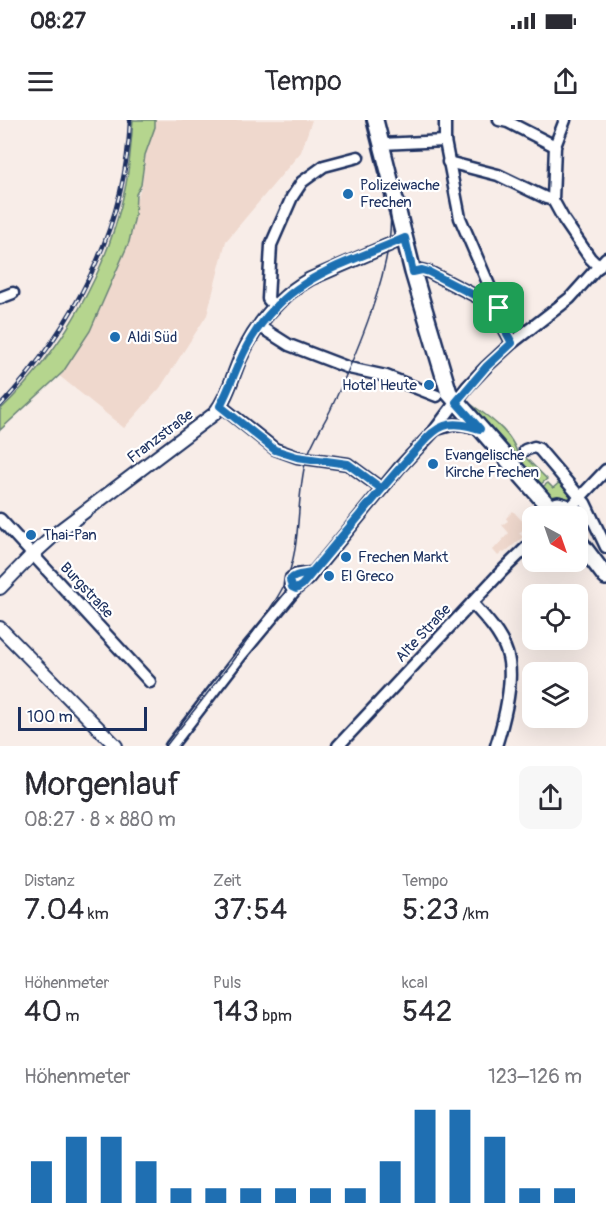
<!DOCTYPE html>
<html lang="de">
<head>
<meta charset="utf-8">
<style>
	body { margin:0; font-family:Pangolin,sans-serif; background:#f7f7f7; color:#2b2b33; height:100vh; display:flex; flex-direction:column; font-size:22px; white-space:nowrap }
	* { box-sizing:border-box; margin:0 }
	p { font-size:20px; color:#7c7c81 }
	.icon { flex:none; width:33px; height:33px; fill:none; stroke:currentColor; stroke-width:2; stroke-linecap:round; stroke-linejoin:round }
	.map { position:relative; height:626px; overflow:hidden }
	.side { display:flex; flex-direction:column; background:#fff; flex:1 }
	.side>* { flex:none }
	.needle { width:39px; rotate:140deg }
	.fabs { position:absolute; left:522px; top:386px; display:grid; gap:12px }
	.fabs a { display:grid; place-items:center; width:66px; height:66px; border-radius:12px; background:#fff; box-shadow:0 6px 24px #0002; font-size:30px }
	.scale { position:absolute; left:18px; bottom:15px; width:129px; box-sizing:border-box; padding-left:6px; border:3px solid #1b2f5e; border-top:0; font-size:16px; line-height:21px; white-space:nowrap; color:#1b2f5e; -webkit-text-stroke:4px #fff; paint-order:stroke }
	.pin { position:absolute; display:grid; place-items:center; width:51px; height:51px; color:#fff; margin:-26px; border-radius:12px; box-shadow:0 3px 9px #0006 }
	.round { display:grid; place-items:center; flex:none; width:63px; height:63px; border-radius:12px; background:#f7f7f7 }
	.summary { display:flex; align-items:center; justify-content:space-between; height:102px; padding:0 24px }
	h1 { font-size:33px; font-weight:600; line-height:45px }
	.metrics { display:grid; grid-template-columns:repeat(3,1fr); gap:9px; height:102px; padding:6px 24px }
	.metrics div { display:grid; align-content:center }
	.metrics b { font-size:30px; font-weight:600 }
	.metrics small { font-size:16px; font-weight:400 }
	.metrics p { font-size:16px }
	.chart { height:168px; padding:12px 24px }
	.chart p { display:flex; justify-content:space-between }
	.chart svg { width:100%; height:108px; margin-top:6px; stroke:#1f6fb2; stroke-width:6 }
	.status { display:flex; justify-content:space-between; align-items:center; height:42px; padding:0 30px; background:#fff; direction:ltr }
	.status svg { height:16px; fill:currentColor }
	header { display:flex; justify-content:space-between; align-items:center; height:78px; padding:0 24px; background:#fff; font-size:27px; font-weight:600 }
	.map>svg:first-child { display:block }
</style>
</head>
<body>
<div class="status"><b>08:27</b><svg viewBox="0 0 49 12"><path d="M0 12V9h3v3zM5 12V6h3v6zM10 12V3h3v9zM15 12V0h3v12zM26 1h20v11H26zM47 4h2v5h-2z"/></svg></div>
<header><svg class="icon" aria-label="menu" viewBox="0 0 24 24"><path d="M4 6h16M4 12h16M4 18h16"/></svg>Tempo<svg class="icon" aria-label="share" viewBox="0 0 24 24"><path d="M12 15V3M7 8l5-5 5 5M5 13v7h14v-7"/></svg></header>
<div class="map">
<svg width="606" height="626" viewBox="0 0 606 626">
	<rect width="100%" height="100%" fill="#f8ede8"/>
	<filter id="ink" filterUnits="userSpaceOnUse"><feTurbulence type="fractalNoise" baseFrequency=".0167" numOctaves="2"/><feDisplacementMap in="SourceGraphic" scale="12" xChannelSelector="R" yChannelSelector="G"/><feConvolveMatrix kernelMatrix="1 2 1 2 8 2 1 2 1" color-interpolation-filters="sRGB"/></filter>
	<g filter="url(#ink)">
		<g fill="#efd8cd">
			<polygon points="149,0 312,0 301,32 226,121 207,195 160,268 124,308 52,250 106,157 142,65"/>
			<polygon points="513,391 527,406 519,413 523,417 504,433 503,432 498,436 493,430 509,413 502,405 508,401 506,398"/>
		</g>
		<g fill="#b5d58e" stroke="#688276" stroke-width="1.5">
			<path d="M133 0H155V7L145 35 141 65 136 74 135 96 129 122 90 211 63 252 0 310V290C62 231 107 153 125 69 130 46 131 23 133 0Z"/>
			<path d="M472 285C491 298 519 318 518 342L503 320 471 286Z"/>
			<polygon points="524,336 547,359 540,365 522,344"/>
			<polygon points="562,360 573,374 568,379 551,376 542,367 548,363 553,368"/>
		</g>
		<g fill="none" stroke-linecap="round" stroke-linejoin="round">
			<g stroke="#1b2f5e" stroke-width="15">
				<g id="minor">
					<polyline points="445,0 445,21 460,98 495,179 504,208 512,223"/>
					<polyline points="499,0 508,2 555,26"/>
					<polyline points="565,0 555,26 553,80 564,100 590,138 599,147"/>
					<polyline points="381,24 445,21"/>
					<polyline points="448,42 498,55 546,78 553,80"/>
					<polyline points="413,152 421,150 429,152 499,188"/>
					<polyline points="0,178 13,173"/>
					<polyline points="274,186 268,179 271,125 292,77 302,62 324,46 358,37"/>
					<polyline points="259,206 289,225 349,248 386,256 437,276"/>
					<polyline points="221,286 275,329 297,337 348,344 382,369"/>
					<polyline points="437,309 455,304 480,309"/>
					<polyline points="525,330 534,327 539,329 585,383 606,427"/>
					<polyline points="568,390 606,350"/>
					<polyline points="0,399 150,562"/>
					<polyline points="296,469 290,465 291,458 296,455 311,453"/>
					<path d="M472 483C485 497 501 514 507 533 515 558 504 601 496 626"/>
					<polyline points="171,626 242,534 296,469 308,459 400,347 434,311 467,267 486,247 512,223 570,178 606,138"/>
					<polyline points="338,626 501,452 532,422"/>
				</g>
			</g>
			<g stroke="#1b2f5e" stroke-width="16">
				<g id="tertiary">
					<path d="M0 468 29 438 59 411 214 294C227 278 232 258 240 239 255 206 278 177 310 159L405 118"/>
					<polyline points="0,508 116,626"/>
				</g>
			</g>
			<g stroke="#1b2f5e" stroke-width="20">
				<g id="secondary">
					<polyline points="375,0 413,152 449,273 550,388"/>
					<polyline points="546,396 550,388 558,385 565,387 570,396"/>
					<polyline points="578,420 606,457"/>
				</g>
			</g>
			<use href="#minor" stroke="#fff" stroke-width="10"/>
			<use href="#tertiary" stroke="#fff" stroke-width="12"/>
			<use href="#secondary" stroke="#fff" stroke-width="15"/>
			<path stroke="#1b2f5e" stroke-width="1.5" d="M166 626C194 590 223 555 249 518 261 501 275 484 284 465 303 426 295 381 306 340 311 323 322 307 330 291 354 239 396 145 390 88L367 0"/>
			<g stroke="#1b2f5e" stroke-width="4.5">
				<path id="rail" d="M0 286C73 208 126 108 130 0"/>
			</g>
			<use href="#rail" stroke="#fff" stroke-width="2" stroke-dasharray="7" stroke-linecap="butt"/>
		</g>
	</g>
	<g fill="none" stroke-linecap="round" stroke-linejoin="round" filter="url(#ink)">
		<g stroke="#fff" stroke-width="12">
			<path id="route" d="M499 188 429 152 422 150 413 152 405 118C343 145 288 157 251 219 238 240 232 264 220 286L275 330 297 337 348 344 382 369 302 465 296 469 292 467 290 460C295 454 303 455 311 453 346 412 380 369 416 330 424 322 432 310 444 306 455 302 469 306 480 309L456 282 486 247 512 223 504 208 499 188"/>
		</g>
		<use href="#route" stroke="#1f6fb2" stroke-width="8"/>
	</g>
	<g fill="#1f6fb2" stroke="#fff" stroke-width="2">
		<circle cx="348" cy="74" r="6"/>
		<circle cx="115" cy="217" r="6"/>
		<circle cx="429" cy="265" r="6"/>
		<circle cx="433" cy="344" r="6"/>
		<circle cx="31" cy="415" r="6"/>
		<circle cx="346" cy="437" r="6"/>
		<circle cx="329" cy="456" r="6"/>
	</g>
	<g text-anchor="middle" stroke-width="4.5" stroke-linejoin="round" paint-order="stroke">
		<g font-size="15" fill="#1b2f5e" stroke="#fff" text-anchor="start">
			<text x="360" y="70">Polizeiwache<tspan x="360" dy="17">Frechen</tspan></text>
			<text x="127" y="222">Aldi Süd</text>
			<text x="417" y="270" text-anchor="end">Hotel Heute</text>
			<text x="445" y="340">Evangelische<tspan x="445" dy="17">Kirche Frechen</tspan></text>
			<text x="43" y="420">Thai-Pan</text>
			<text x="358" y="442">Frechen Markt</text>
			<text x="341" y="461">El Greco</text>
		</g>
		<g font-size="15" fill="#1b2f5e" stroke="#fff">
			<text transform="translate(160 316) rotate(-37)" y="5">Franzstraße</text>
			<text transform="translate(87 470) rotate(47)" y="5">Burgstraße</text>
			<text transform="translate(423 513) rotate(-47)" y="5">Alte Straße</text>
		</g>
	</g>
</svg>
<div class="fabs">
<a><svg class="needle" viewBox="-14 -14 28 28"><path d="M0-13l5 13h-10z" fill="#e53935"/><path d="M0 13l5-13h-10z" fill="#7c7c81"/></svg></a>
<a><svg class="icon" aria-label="locate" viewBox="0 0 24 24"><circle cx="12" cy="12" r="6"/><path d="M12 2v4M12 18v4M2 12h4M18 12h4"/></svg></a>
<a><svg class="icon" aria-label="layers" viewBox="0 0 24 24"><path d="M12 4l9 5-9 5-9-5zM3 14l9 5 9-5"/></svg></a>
</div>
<div class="scale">100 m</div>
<div class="pin" style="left:499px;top:188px;background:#1e9e55"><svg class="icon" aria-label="arrive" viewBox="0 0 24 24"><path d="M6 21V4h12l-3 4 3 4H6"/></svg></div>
</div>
<section class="side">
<div class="summary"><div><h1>Morgenlauf</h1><p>08:27 · 8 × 880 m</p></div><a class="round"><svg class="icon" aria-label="share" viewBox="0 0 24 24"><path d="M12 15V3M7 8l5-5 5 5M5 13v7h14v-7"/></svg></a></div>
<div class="metrics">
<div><p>Distanz</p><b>7.04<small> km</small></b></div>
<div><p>Zeit</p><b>37:54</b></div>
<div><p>Tempo</p><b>5:23<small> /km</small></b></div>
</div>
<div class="metrics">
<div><p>Höhenmeter</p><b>40<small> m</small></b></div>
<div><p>Puls</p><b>143<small> bpm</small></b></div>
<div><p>kcal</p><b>542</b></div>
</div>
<div class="chart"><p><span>Höhenmeter</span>123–126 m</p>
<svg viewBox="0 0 160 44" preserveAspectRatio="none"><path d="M5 44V27M15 44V17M25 44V17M35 44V27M45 44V38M55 44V38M65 44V38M75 44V38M85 44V38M95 44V38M105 44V27M115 44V6M125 44V6M135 44V17M145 44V38M155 44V38"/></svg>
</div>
</section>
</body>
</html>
